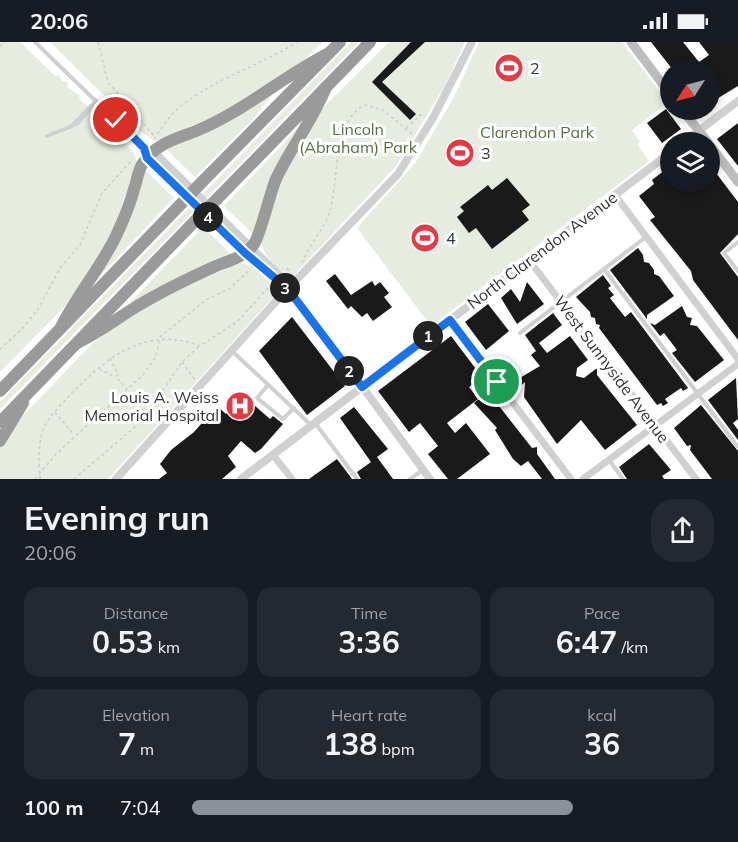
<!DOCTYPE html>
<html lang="en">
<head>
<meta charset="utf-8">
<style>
	body { margin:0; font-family:Mulish,sans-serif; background:#242831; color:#f1f3f6; height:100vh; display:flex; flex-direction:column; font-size:22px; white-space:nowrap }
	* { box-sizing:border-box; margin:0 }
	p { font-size:20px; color:#9ea1a6 }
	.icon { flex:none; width:33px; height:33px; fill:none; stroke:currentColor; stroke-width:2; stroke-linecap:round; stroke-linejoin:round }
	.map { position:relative; height:437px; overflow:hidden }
	.side { display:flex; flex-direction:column; background:#171b24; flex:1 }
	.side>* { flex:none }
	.needle { width:39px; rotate:234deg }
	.fabs { position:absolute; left:660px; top:18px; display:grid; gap:12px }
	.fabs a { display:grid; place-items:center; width:60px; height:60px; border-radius:50%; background:#171b24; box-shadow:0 3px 9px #0003; font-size:30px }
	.pin { position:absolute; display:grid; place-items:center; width:51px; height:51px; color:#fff; margin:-26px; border:3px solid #fff; border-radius:50%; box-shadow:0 2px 6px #0007 }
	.km { position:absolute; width:30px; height:30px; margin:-15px; border-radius:50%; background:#222; color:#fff; font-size:16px; line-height:30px; text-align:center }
	.round { display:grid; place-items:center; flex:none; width:63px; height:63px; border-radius:24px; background:#242831 }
	.headline { display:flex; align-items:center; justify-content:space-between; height:102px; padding:0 24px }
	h1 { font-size:33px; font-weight:700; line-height:45px }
	.metrics { display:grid; grid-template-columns:repeat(3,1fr); gap:9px; height:102px; padding:6px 24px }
	.metrics div { display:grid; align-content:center; border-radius:15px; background:#242831; text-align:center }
	.metrics b { font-size:30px; font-weight:700 }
	.metrics small { font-size:16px; font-weight:400 }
	.metrics p { font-size:16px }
	ul { padding:0 24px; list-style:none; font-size:20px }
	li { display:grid; grid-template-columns:96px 72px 1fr; align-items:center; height:45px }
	li i { height:15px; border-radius:8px; background:#8c9099 }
	.status { display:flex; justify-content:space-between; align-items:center; height:42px; padding:0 30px; background:#171b24; direction:ltr }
	.status svg { height:16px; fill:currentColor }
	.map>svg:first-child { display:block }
</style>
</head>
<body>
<div class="status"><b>20:06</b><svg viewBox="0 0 49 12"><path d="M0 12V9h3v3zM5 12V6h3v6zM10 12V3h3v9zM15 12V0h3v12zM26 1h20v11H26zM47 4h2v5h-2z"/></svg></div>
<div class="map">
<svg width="738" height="437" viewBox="0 0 738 437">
	<rect width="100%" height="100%" fill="#fff"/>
	<g fill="#e6ecdf">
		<polygon points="0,0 20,0 55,34 59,33 62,40 67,39 68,46 79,53 80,58 111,84 111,88 134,111 137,120 109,200 67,262 0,330"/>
		<polygon points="50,0 323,0 300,22 234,66 155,99 140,89"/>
		<polygon points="351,0 359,0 0,367 0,360"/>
		<path d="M389 0H465L444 45 396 124 295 232 288 235C275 224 262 214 261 196L279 142 321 68Z"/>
		<polygon points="479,0 622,0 668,61 632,88 640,100 637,102 649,119 431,284 357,186 416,120 454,55"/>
		<polygon points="274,50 253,77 195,135 165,106"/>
		<polygon points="301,83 253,192 224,164"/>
		<polygon points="145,128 174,156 95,239"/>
		<polygon points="203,185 233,214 122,269"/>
		<polygon points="241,221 254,225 276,247 276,252 108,437 0,437 0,405 15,382 91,303 117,283 175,248"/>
	</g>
	<g fill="#1a1a1a">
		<polygon points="411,0 425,0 382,40 416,72 410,78 372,40"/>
		<polygon points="651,0 683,0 699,20 709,13 699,0 738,0 738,44 710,61 710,28 673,28"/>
		<polygon points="666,67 681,87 662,101 647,81"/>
		<polygon points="738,81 738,124 717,97"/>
		<polygon points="710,123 738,160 738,192 720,211 738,235 738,298 693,238 691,229 650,178 655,175 639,154 654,142 652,138 670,124 670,140 710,140"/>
		<polygon points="507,136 530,163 522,169 529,178 492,207 476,186 469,191 457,175 464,169 460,165 488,143 492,148"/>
		<polygon points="638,206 643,213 644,220 649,221 654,228 654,232 659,234 674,254 647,273 647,277 610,228"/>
		<polygon points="335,232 351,253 372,239 375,244 380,240 389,251 384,255 392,265 373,279 367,271 362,275 351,264 348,267 326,239"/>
		<polygon points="603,233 611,244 608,246 614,253 610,256 617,265 625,275 631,270 688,346 683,349 681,346 665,357 668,361 663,364 661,361 657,363 599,286 600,283 596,282 595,276 591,275 590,270 576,255"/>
		<polygon points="527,240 544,262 517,282 501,256 511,247 520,260"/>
		<polygon points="488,262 509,289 486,308 465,280"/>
		<polygon points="682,264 687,275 692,276 690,283 697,284 724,318 695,340 672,311 677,308 664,291 660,294 650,281 655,283"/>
		<polygon points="553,271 562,283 539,301 547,311 570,294 588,318 577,326 576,334 584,336 597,326 597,333 637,383 605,408 581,378 557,402 524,355 525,340 518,346 513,340 540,324 531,313 536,309 525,293"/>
		<polygon points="292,275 345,344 307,373 259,309"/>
		<polygon points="451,294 482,335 469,345 478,357 447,381 455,391 466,381 490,412 457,437 448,437 428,412 438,404 420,381 409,390 378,349"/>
		<polygon points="736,336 738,377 733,381 738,388 738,398 708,358"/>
		<polygon points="488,350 532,406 537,405 537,412 555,437 542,437 528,419 521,424 513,417 495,388 497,386 474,361"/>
		<polygon points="239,355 243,359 246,356 270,377 273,374 283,382 261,407 255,411 241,399 228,414 236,425 222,437 159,437 167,431 160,422 171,408 194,390 217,364 226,372"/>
		<polygon points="701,363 738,409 738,437 712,437 690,408 691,403 687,404 674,386"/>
		<polygon points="354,365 388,407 377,415 393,437 361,437 357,430 371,420 340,376"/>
		<polygon points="649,402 671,428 662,434 664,437 627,437 619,425"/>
		<polygon points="337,417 352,437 309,437"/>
	</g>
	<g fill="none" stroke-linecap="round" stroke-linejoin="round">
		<g stroke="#cdcdcd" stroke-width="1.5" stroke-dasharray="3 3" stroke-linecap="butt">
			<polyline points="98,0 108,40 154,94"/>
			<polyline points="0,4 5,0"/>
			<polyline points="348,83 355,87 361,81"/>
			<polyline points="406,86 423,71"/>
			<path d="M154 97C162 86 169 73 180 65 215 36 260 24 297 0"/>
			<path d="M302 221C309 203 322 190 329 172 339 143 332 75 366 63L383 68 412 92"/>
			<polyline points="287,226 289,229"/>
			<polyline points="0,307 22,287 38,267 60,226 80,203 102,151 133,117"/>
			<polyline points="110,316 118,332 116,335 127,347"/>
			<polyline points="182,320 195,338"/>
			<polyline points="99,327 115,335"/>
			<polyline points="55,370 74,393"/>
			<polyline points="35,437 57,411 143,333 155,316 161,294 206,258 229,247 250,228"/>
			<path d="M40 437C39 422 38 406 42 391 47 375 61 363 72 351 107 315 146 283 200 304L238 279 268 246"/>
			<polyline points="74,437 142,379 182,320 199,304"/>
		</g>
		<g stroke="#d0d0d0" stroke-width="4">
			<polyline points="35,0 144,106 150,108"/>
			<polyline points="73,83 92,63"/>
			<polyline points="47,94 77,82 96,59"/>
			<polyline points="738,200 724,211 738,229"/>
			<polyline points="604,227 738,405"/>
			<polyline points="520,291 646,195"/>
			<polyline points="232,309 311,383"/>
			<polyline points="268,343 257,356 283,377 294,366"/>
			<polyline points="315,381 357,437"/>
			<polyline points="609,418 623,437"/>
			<polyline points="410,437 423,428"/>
		</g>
		<g stroke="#d0d0d0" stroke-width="7">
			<polyline points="615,153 738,317"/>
			<polyline points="529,218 696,437"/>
			<polyline points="450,278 571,437"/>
			<polyline points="273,413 292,437"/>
			<polyline points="583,437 738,322"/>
		</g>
		<g stroke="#d0d0d0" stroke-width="8">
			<polyline points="684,100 738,59"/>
			<polyline points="154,110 284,238 430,437"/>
			<polyline points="147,116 245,211 288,247"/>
			<polyline points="116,437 279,256 398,132 433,76 472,0"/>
			<polyline points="241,437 670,111"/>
		</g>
		<g stroke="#bdbdbd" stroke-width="9">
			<polyline points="631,0 670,52"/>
			<polyline points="682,68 708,100"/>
			<polyline points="710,103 738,140"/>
		</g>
		<g stroke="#9a9a9a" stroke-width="12">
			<polyline points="201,141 340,0"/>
			<polyline points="217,157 370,0"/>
			<path d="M60 287C76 254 100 227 116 194 123 179 130 163 134 147 137 139 138 128 143 121 155 102 176 97 196 89 245 69 283 34 329 11"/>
			<path d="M77 301C97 292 112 280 131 268 158 251 187 237 216 224 231 218 244 215 254 202 260 194 270 151 276 137 291 105 313 78 326 45"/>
			<polyline points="0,349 180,163"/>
			<polyline points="0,380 196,178"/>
			<polyline points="0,399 23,361"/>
		</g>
		<g stroke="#9a9a9a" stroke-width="12">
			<polyline points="180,163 201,141"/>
			<polyline points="196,178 217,157"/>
		</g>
	</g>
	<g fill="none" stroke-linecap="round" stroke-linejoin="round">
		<g stroke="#fff" stroke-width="12">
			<polyline id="route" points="116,78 144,106 147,116 245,211 288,247 362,345 450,278 497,340"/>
		</g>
		<use href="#route" stroke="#1a73e8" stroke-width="8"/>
	</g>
	<defs>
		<g id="stadium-disc" transform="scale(1.5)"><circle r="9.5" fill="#e63946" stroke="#fff"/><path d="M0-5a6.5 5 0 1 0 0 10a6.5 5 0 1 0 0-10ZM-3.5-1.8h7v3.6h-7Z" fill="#fff"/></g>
		<g id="hospital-disc" transform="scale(1.5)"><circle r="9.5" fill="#e63946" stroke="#fff"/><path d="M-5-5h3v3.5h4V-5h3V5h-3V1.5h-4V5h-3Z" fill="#fff"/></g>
	</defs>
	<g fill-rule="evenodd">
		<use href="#stadium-disc" x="509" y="26"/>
		<use href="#stadium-disc" x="460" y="111"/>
		<use href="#stadium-disc" x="425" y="196"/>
		<use href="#hospital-disc" x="240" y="364"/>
	</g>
	<g text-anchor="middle" stroke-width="6" stroke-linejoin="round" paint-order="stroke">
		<g font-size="16" fill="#333" stroke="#fff" text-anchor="start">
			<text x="530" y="32">2</text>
			<text x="481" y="117">3</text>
			<text x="446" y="202">4</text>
			<text x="219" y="361" text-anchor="end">Louis A. Weiss<tspan x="219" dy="18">Memorial Hospital</tspan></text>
		</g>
		<g font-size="16" fill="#56703f" stroke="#fff">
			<text x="358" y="93">Lincoln<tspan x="358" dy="18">(Abraham) Park</tspan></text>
			<text x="537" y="96">Clarendon Park</text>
		</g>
		<g font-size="16" fill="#333" stroke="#fff">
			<text transform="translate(542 208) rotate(-37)" y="6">North Clarendon Avenue</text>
			<text transform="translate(612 327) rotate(53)" y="6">West Sunnyside Avenue</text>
		</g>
	</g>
</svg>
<div class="fabs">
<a><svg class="needle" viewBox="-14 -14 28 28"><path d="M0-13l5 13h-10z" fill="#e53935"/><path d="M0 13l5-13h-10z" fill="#9ea1a6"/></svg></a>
<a><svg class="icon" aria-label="layers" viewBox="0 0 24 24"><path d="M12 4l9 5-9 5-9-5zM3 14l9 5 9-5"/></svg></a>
</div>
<div class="pin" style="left:497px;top:340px;background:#1e9e55"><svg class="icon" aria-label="arrive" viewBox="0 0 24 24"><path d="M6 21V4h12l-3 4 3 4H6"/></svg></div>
<div class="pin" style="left:116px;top:78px;background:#d93025"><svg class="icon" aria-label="check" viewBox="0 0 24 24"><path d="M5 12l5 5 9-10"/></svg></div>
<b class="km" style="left:428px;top:294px">1</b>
<b class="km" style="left:349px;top:329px">2</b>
<b class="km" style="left:285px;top:246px">3</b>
<b class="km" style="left:208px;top:175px">4</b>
</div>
<section class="side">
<div class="headline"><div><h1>Evening run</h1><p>20:06</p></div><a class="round"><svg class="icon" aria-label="share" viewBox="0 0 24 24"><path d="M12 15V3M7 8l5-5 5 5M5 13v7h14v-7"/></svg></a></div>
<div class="metrics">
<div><p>Distance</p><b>0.53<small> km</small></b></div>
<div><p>Time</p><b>3:36</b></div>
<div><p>Pace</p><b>6:47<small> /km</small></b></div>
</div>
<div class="metrics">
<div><p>Elevation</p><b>7<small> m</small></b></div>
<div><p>Heart rate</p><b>138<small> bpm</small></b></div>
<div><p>kcal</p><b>36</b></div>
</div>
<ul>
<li><b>100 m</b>7:04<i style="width:73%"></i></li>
</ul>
</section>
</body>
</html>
